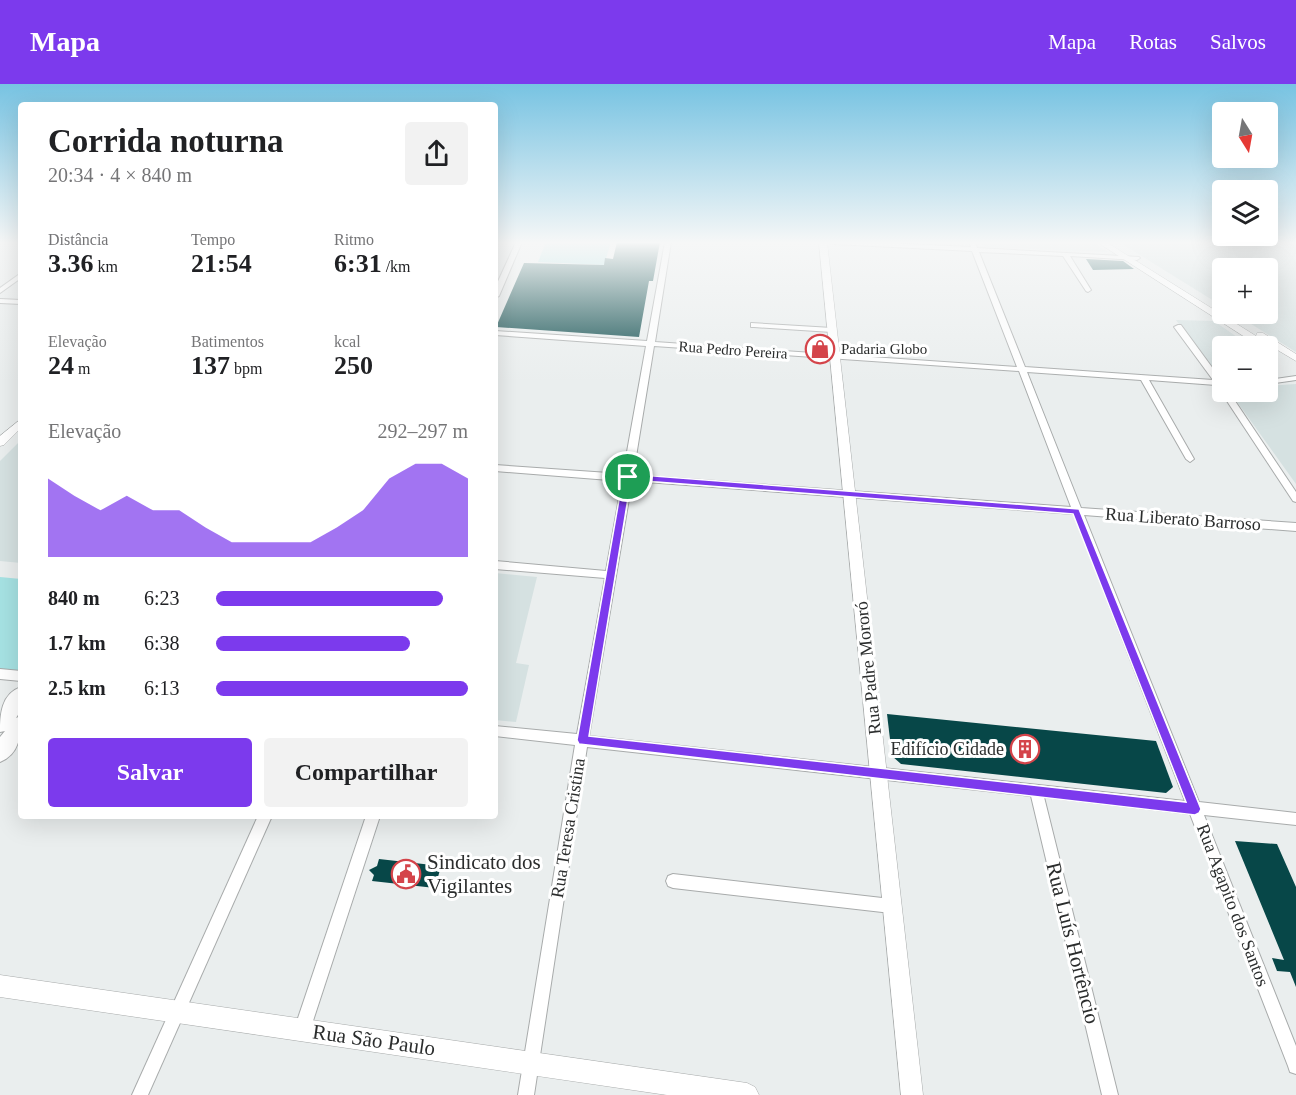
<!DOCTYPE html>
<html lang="pt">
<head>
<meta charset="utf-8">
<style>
	body { margin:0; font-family:Georgia,serif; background:#f2f2f2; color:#202124; height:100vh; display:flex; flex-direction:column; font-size:22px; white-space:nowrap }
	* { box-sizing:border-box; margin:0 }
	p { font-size:20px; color:#757577 }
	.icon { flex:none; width:33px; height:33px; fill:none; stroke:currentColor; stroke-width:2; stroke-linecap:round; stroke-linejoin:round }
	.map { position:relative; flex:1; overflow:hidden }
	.details { position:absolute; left:18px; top:18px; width:480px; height:717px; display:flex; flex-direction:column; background:#fff; border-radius:6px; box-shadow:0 6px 24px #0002 }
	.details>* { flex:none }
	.needle { width:39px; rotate:169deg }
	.fabs { position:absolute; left:1212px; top:18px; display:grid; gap:12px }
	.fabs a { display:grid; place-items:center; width:66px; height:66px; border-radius:6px; background:#fff; box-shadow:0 6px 24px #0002; font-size:30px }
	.pin { position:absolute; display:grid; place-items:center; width:51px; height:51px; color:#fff; margin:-26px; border:3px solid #fff; border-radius:50%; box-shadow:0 2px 6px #0007 }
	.round { display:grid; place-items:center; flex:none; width:63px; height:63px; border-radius:6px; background:#f2f2f2 }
	.head { display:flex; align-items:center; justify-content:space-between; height:102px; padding:0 30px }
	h1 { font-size:33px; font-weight:800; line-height:45px }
	.figures { display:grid; grid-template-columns:repeat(3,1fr); gap:9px; height:102px; padding:6px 30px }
	.figures div { display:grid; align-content:center }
	.figures b { font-size:26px; font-weight:800 }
	.figures small { font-size:16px; font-weight:400 }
	.figures p { font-size:16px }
	.chart { height:168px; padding:12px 30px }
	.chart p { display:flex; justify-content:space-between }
	.chart svg { width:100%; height:108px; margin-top:6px; fill:#7c3aed; opacity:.7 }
	.primary-button { display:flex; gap:12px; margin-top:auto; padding:12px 30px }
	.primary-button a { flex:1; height:69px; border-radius:6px; background:#7c3aed; color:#fff; font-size:24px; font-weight:800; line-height:69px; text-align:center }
	.primary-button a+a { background:#f2f2f2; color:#202124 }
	ul { padding:0 30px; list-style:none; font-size:20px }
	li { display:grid; grid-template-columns:96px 72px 1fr; align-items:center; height:45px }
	li i { height:15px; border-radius:8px; background:#7c3aed }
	header { display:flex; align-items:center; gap:36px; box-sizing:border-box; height:84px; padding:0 30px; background:#7c3aed; color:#fff }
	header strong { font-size:28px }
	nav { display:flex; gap:33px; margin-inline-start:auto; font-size:21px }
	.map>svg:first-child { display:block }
</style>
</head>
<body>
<header>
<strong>Mapa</strong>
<nav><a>Mapa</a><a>Rotas</a><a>Salvos</a></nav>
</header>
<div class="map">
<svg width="1296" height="1011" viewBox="0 0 1296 1011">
	<rect width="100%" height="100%" fill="#eaeeee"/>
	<g fill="#d5e1e1">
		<polygon points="980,158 1092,158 1108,168 986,163"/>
		<polygon points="1119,158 1296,158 1296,268 1235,230 1268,230 1268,184 1222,184 1222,222"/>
		<polygon points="1176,236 1214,237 1250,262 1222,262 1222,292 1217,291"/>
		<polygon points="1296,300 1296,400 1230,308 1268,308 1268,302"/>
		<polygon points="21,356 21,479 0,477 0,377"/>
		<polygon points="495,489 537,493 516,579 529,581 516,638 495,636"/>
	</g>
	<g fill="#a6e2e3">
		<polygon points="546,158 611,158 604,181 538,178"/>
		<polygon points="0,493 21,495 21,588 0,585"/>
	</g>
	<g fill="#074748">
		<polygon points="617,158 660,158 653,197 649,197 639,253 496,243 524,179 604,181 605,174 613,175"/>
		<polygon points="1086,175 1123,177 1134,185 1093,186"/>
		<polygon points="887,630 1156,657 1173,703 1166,709 901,680 892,672"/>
		<polygon points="1235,757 1277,760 1296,803 1296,903 1290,888 1277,887 1272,874 1284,876"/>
		<polygon points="379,775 441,782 435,804 372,797 374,791 369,786 377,782"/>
	</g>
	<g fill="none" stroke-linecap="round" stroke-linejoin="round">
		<g stroke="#a8abab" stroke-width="2">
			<g id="minor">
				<polygon points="516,158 522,158 499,212 495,214 495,204"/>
				<path d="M665 158H671L655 258 1017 283 972 167 834 160 831 158H865L971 163 969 158H975L977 164 1139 173 1140 174 1137 176 1070 172 1091 206 1088 208 1086 207 1063 172 979 168 1025 283 1213 296 1174 243 1178 241H1181L1222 297V305L1216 301 1149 296 1194 375 1190 378 1186 375 1141 296 1027 288 1081 424 1296 439V447L1084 431 1199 718 1296 729V741L1204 731 1296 962V990L1290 988 1288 982 1190 730 1044 713 1118 1011H1102L1031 712 587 663 534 1011H518L575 661 495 652V642L577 650 605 494 495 485V477L606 487 622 397 495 387V381L623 390 646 262 495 251V247L647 257ZM654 262 1019 287 1071 423 633 391ZM632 397 1074 430 1185 717 589 652Z"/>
				<polygon points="21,189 21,194 0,209 0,204"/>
				<polygon points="0,215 21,216 21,220 0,219"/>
				<polygon points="751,239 832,244 836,246 832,248 754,243 751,243"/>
				<polygon points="1296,292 1296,296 1268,300 1268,296"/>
				<polygon points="1222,306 1229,308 1296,408 1296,418 1293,417 1221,308"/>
				<polygon points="0,585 21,587 21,597 0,595"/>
				<polygon points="258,732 272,732 148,1011 132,1011"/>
				<polygon points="366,732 380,732 310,946 308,952 302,954 296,952 294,946"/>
				<polygon points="673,790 891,815 896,817 898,822 896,827 891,829 673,804 668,802 666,797 668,792"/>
			</g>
		</g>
		<g stroke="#a8abab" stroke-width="1">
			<g id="tertiary">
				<polygon points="819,158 827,158 923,1011 901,1011"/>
				<polygon points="1097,158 1106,158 1256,252 1257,249 1263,249 1296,270 1296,277 1269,261 1268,264 1268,262 1259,262"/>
				<polygon points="21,335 21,344 4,361 0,362 0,352"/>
			</g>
		</g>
		<g stroke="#a8abab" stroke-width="1">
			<polygon id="secondary" points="0,891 747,999 755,1003 759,1011 667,1011 0,913"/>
		</g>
		<g stroke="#a8abab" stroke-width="2">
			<path id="primary" d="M21 603V626L16 634 21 632C21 650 20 670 0 678V653L5 647 0 648C0 631 1 610 21 603Z"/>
		</g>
		<use href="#minor" fill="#fff" fill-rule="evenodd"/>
		<use href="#tertiary" fill="#fff" fill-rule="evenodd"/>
		<use href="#secondary" fill="#fff" fill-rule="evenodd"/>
		<use href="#primary" fill="#fff" fill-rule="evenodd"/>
	</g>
	<linearGradient id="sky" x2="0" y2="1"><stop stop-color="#77c3e2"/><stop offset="0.53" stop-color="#f6f7f7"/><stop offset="1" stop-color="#f6f7f7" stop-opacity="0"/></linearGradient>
	<rect width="1296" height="299" fill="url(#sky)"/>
	<path fill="#7c3aed" stroke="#fff" stroke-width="1.5" fill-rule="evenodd" d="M628 390 1079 425 1201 725 1199 729 1195 731 579 660 577 656 623 393ZM631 396 1073 430 1186 718 589 652Z"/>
	<defs>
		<g id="shop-ring" transform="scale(1.5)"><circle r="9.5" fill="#fff" stroke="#d4444a" stroke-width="1.5"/><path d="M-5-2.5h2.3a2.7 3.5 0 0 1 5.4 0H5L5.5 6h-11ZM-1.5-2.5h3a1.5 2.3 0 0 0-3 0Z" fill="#d4444a"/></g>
		<g id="building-ring" transform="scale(1.5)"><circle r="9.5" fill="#fff" stroke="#d4444a" stroke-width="1.5"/><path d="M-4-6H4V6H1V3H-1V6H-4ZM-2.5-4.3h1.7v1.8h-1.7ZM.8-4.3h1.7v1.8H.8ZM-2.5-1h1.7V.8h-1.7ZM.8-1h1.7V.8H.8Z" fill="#d4444a"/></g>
		<g id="civic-ring" transform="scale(1.5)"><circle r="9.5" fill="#fff" stroke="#d4444a" stroke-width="1.5"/><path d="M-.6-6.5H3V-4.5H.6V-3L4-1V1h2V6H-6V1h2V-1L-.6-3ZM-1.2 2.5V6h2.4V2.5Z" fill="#d4444a"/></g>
	</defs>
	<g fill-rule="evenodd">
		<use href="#shop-ring" x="820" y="265"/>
		<use href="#building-ring" x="1025" y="665"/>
		<use href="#civic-ring" x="406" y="790"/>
	</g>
	<g text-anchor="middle" stroke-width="6" stroke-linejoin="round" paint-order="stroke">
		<g font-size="15" fill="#2b2d2d" stroke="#fff" text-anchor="start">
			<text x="841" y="270">Padaria Globo</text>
		</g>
		<g font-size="15" fill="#2b2d2d" stroke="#fff">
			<text transform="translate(733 266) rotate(4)" y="5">Rua Pedro Pereira</text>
		</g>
		<g font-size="18" fill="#2b2d2d" stroke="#fff">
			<text transform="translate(1183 435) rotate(4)" y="6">Rua Liberato Barroso</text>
			<text transform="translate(868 584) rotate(-96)" y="6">Rua Padre Mororó</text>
			<text transform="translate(568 744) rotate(-81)" y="6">Rua Teresa Cristina</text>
			<text transform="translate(1233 821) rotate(69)" y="6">Rua Agapito dos Santos</text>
		</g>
		<g font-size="18" fill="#2b2d2d" stroke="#fff" text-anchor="end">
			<text x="1004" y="671">Edifício Cidade</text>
		</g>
		<g font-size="21" fill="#2b2d2d" stroke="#fff" text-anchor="start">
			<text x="427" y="785">Sindicato dos<tspan x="427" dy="24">Vigilantes</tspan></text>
		</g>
		<g font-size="21" fill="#2b2d2d" stroke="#fff">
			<text transform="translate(1073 859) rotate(76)" y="7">Rua Luís Hortêncio</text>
			<text transform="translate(374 956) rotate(8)" y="7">Rua São Paulo</text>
		</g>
	</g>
</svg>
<div class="fabs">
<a><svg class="needle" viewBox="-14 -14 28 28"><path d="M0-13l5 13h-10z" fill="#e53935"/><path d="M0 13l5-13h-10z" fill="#757577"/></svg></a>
<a><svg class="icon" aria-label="layers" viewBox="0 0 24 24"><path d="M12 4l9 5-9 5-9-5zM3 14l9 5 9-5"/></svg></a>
<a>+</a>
<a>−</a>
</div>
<div class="pin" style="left:628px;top:393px;background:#1e9e55"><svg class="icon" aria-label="arrive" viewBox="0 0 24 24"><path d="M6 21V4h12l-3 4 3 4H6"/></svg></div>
<section class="details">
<div class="head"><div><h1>Corrida noturna</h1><p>20:34 · 4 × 840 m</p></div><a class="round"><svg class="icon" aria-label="share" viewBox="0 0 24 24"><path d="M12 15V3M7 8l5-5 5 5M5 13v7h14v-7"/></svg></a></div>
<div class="figures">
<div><p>Distância</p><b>3.36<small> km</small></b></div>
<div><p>Tempo</p><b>21:54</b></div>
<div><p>Ritmo</p><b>6:31<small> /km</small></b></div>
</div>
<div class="figures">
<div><p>Elevação</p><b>24<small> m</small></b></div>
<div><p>Batimentos</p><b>137<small> bpm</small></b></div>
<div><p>kcal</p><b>250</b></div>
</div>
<div class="chart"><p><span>Elevação</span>292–297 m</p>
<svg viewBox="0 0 160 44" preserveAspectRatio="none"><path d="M0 44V12L10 19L20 25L30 19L40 25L50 25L60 32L70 38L80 38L90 38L100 38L110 32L120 25L130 12L140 6L150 6L160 12V44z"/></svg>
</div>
<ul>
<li><b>840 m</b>6:23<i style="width:90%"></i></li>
<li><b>1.7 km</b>6:38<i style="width:77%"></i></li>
<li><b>2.5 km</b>6:13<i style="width:100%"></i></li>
</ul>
<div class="primary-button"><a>Salvar</a><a>Compartilhar</a></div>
</section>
</div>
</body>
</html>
